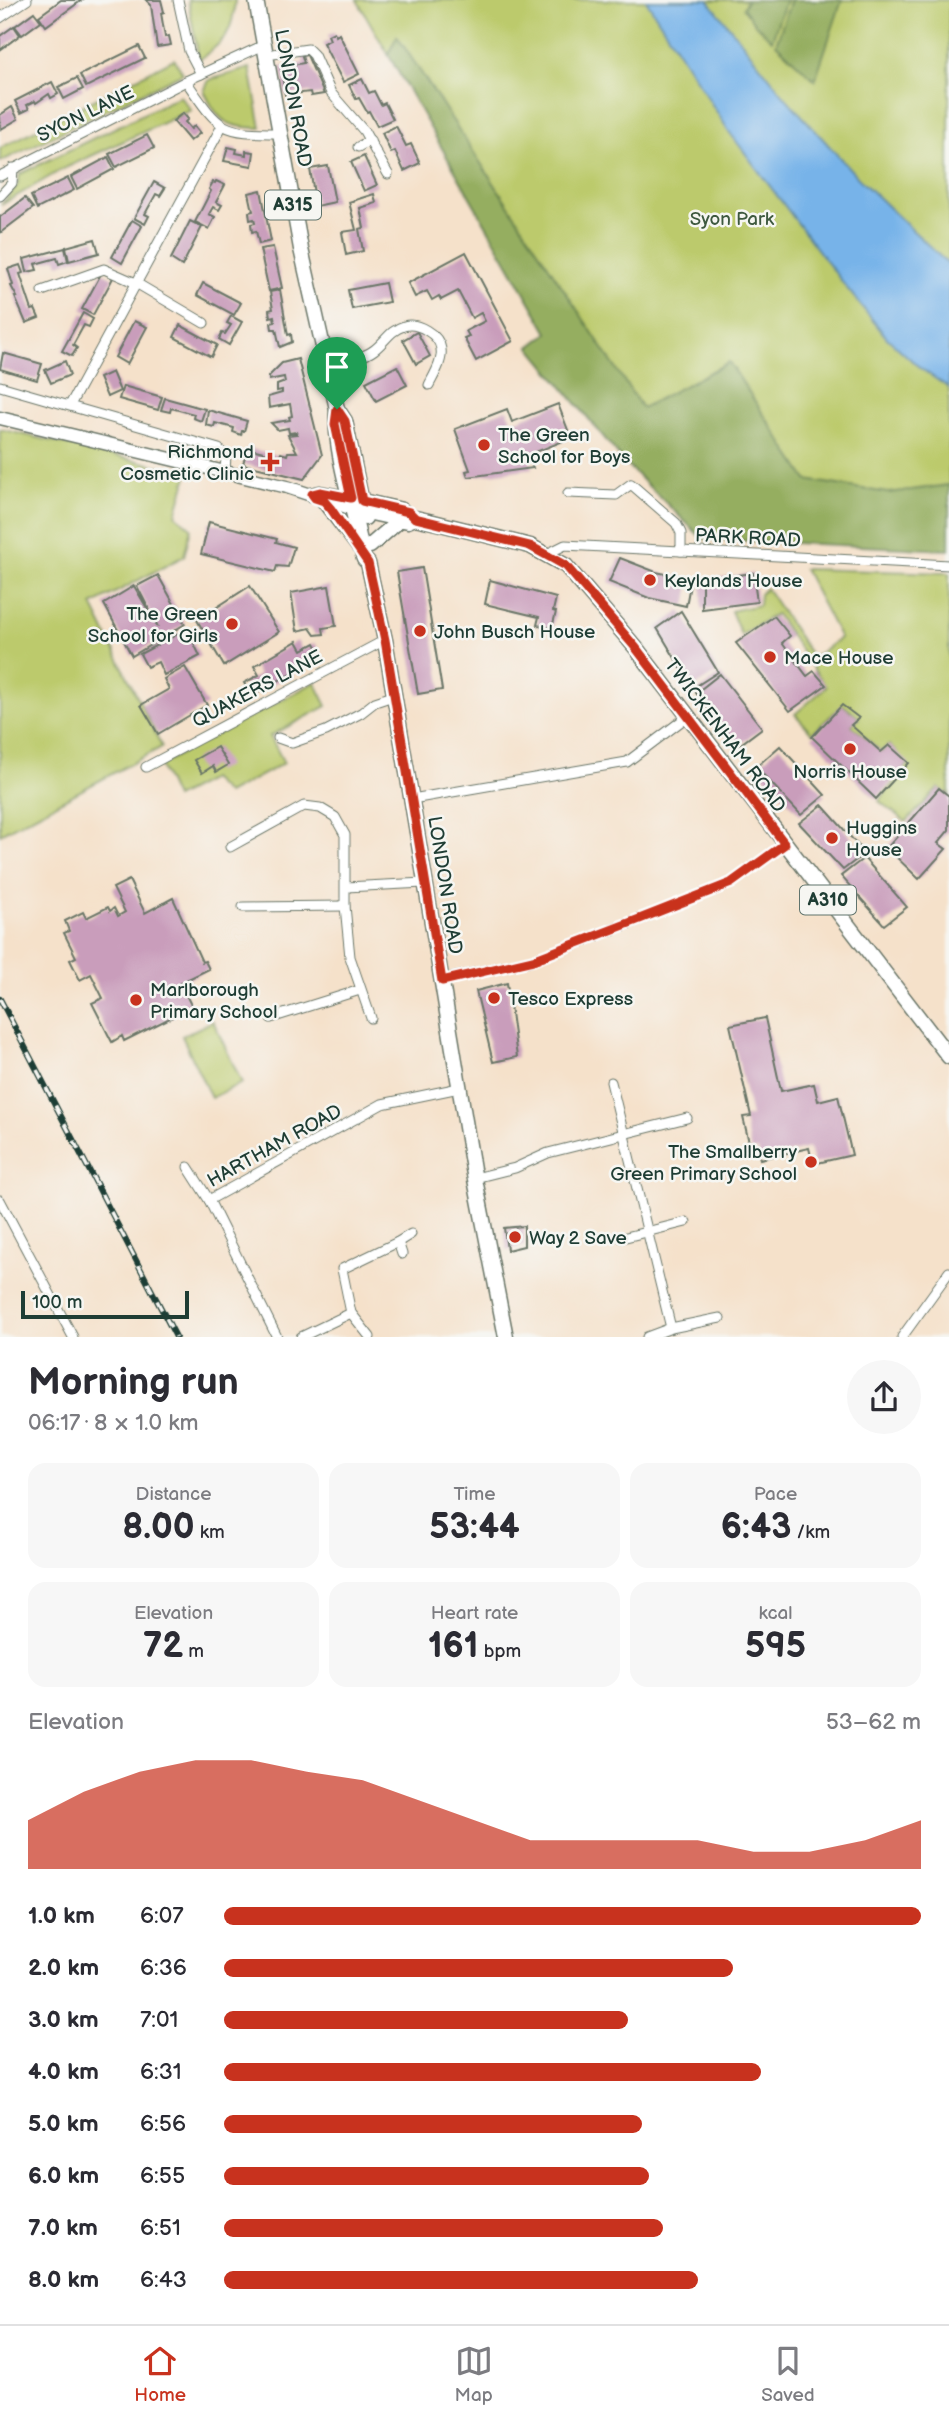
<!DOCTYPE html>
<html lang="en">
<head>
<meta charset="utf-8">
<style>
	body { margin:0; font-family:"Balsamiq Sans",sans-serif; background:#f7f7f7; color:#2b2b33; height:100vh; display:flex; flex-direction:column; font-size:26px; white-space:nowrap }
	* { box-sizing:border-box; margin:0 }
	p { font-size:23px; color:#7c7c81 }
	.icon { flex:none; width:38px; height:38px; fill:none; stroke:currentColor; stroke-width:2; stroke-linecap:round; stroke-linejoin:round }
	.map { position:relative; height:1337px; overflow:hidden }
	.drawer { display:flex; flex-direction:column; background:#fff; flex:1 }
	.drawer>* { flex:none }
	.scale { position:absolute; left:21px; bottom:18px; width:168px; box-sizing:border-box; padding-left:7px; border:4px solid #1f3d34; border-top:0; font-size:19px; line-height:24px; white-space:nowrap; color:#1f3d34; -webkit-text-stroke:5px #f6f6f2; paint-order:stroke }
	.pin { position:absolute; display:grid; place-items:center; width:60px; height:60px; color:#fff; margin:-72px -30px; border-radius:50% 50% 50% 0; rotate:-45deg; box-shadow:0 0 7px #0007 }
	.pin .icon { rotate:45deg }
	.round { display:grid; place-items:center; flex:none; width:74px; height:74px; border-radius:37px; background:#f7f7f7 }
	.overview { display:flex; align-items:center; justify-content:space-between; height:119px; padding:0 28px }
	h1 { font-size:38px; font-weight:700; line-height:52px }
	.metrics { display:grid; grid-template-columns:repeat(3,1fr); gap:10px; height:119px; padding:7px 28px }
	.metrics div { display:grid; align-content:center; border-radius:18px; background:#f7f7f7; text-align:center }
	.metrics b { font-size:35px; font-weight:700 }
	.metrics small { font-size:19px; font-weight:400 }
	.metrics p { font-size:19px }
	.chart { height:196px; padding:14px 28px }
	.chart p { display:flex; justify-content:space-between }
	.chart svg { width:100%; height:126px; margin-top:7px; fill:#c8321e; opacity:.7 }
	ul { padding:0 28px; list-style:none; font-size:23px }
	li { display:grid; grid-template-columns:112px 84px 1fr; align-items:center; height:52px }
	li i { height:18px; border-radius:9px; background:#c8321e }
	.tabs { display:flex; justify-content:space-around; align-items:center; height:98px; border-top:2px solid #e1e1e2; background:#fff; font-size:19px; color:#7c7c81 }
	.tabs a { display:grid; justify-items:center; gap:4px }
	.tabs .selected { color:#c8321e }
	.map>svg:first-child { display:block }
</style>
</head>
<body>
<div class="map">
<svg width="949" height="1337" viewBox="0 0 949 1337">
	<rect width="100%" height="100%" fill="#f6f6f2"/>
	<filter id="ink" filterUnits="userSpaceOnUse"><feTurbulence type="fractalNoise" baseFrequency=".0143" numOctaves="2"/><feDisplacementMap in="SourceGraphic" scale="14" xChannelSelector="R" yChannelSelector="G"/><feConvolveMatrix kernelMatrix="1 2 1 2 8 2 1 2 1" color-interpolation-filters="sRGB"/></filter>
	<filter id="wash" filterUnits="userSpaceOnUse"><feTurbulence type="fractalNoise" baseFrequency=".00686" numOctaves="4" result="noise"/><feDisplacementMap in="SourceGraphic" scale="28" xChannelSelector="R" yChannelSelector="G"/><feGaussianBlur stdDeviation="1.57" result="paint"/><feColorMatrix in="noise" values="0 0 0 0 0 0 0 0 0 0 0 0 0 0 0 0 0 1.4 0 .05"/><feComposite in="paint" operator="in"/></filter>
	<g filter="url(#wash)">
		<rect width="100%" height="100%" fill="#f5e1ca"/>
		<g fill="#bcca6c" stroke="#6e8450" stroke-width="2">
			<path d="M188 0H235C233 34 225 40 199 60Z"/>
			<polygon points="357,0 949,0 949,534 703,539 625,463 530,347 548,333"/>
			<polygon points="174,59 183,73 0,162 0,148"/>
			<path d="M250 68 261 128C226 128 219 122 204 91L209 80Z"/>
			<polygon points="180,96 191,110 63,169 1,205 17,186 20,174"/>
			<polygon points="0,429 188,473 176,515 191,528 184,556 92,605 162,747 0,834"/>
			<polygon points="804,569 949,573 949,795 939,788 906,822 879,801 908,764 889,745 881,752 851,725 859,718 843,705 812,733 795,714 826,687 776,614 741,635 731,611 759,605 760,594 766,588 813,658 840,638"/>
			<polygon points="315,682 327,706 270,736 284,763 227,794 211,779 175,798 160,765"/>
			<polygon points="213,1021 242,1083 211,1098 182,1036"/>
		</g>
		<g fill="#95ae60" stroke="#5a764a" stroke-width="2">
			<polygon points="747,0 786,0 772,40 755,24 743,8"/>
			<polygon points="791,0 842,0 815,80 776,44"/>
			<polygon points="397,36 642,408 729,362 807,480 888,493 949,485 949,550 703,539 625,463 530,347 548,333 388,54"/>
		</g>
		<polygon fill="#77b3e9" stroke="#4b788e" stroke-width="2" points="646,0 708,0 786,98 860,180 949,265 949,388 920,368 887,338 845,286 730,133"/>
		<g id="blocks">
			<g fill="#c99dbb">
				<polygon points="61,0 82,0 46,26 39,16"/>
				<polygon points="146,0 161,0 164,12 161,13 165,37 169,36 171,45 157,47 151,5"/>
				<polygon points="34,12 41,21 22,35 15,26"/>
				<polygon points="14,26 20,35 0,50 0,36"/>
				<polygon points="334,32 336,36 339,34 359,74 343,82 323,43 330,40 328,35"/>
				<polygon points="139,46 145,58 86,87 80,75"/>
				<polygon points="307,55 324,94 311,96 310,92 285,95 281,67 304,63 302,56"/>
				<polygon points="77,78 83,89 64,99 58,87"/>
				<polygon points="362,79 369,93 374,91 381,105 385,103 393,119 377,126 369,111 367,112 359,98 356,99 349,85"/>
				<polygon points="52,82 58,94 51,98 49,94 36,103 35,101 27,105 29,109 21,113 15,101"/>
				<polygon points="12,107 18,119 1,129 0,115"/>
				<polygon points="183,113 188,119 185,122 191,129 194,126 200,133 190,141 173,121"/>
				<polygon points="396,126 406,146 411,144 420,163 404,171 395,151 391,153 382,133"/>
				<polygon points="147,135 154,148 116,167 109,154"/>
				<polygon points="228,147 237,149 236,153 246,155 246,151 254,152 252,166 224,161"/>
				<polygon points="364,156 377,185 364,191 351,162"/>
				<polygon points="108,157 114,169 77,189 71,177"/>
				<polygon points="328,166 335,202 316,206 310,169"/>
				<polygon points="68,178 74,190 37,209 31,196"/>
				<polygon points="216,181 225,185 216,202 222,205 219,210 213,207 209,214 215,217 209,229 195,222 211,191 209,189 213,182 215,183"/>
				<polygon points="154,182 165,188 160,196 156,194 145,214 149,216 145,224 134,218"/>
				<polygon points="261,190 271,241 259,244 256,231 252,232 251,224 255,223 254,219 250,220 249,212 253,211 249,193"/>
				<polygon points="374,194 376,203 360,208 364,228 359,229 363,251 346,255 342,232 356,230 349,202"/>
				<polygon points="25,198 33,208 0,233 0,217"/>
				<polygon points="132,220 142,226 122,263 112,257"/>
				<polygon points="190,221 202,227 182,266 171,259"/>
				<polygon points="95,239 99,253 69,261 66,247"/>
				<polygon points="273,247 282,288 269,291 260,249"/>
				<polygon points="65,248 68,261 59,264 57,258 35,264 37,270 27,272 24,259"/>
				<polygon points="466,252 513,341 476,361 464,338 469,336 466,331 485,321 481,313 472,318 458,291 441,300 439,296 432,300 427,291 415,297 408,283"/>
				<polygon points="20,265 23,273 20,274 32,310 35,309 39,318 26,323 15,297 17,297 11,286 13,285 8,269"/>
				<polygon points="102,272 113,278 93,315 82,309"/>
				<polygon points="203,283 241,303 234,315 197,295"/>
				<polygon points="385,283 389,302 352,309 348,290"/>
				<polygon points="280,290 288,335 291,334 292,342 280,347 276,329 272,329 271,323 275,322 274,316 270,317 269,310 273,309 270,292"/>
				<polygon points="83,313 93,319 89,327 84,325 73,345 77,348 72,356 62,351"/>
				<polygon points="231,316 242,322 229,345 219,339 222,333 225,334 231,325 227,323"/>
				<polygon points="134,321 147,327 127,364 115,357"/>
				<polygon points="180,325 217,345 211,357 174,337"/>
				<polygon points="417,332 430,356 416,364 403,340"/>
				<polygon points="3,353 42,364 37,380 0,369"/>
				<polygon points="298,359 322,455 304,479 243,464 247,448 280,456 281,453 287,455 288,452 297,452 288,435 297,434 296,432 289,433 288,428 278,430 271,423 290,420 289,417 292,416 290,404 269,408 268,397 282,393 282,390 277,391 277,385 285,382 284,377 269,380 269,376 282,363"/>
				<polygon points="65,361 70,375 51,383 45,370"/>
				<polygon points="397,366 407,385 376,401 366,382"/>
				<polygon points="112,372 120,391 107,397 99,378"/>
				<polygon points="123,386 162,397 158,410 119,399"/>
				<polygon points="165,398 205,409 201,421 193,418 194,414 171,408 170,412 161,410"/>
				<polygon points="558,404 571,438 528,455 533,468 468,477 466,471 470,470 455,429 507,409 512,422"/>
				<polygon points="208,410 247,421 244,431 242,431 241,435 233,432 234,428 215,423 214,427 206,425"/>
				<polygon points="209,522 277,539 276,542 294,547 288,567 277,566 275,572 201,554"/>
				<polygon points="620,558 656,572 691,579 686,606 649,598 609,582"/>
				<polygon points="422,568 442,690 418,694 397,572"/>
				<polygon points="753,573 757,602 702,609 702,580"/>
				<polygon points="158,575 185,624 132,656 104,604 134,586 158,627 137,586"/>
				<polygon points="490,580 556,598 553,611 556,612 552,628 537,625 539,617 485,604"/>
				<polygon points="250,586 279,632 224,666 197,620"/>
				<polygon points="329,586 336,626 323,628 324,634 315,635 310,628 297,631 291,593"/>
				<polygon points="681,611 718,672 693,688 657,628"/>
				<polygon points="774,616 790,636 782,643 807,676 814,671 826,685 790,711 736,643"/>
				<polygon points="187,629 200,656 164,675 158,662 147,667 140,654"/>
				<polygon points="297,641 302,650 315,643 322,656 251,696 244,683 259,675 254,666"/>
				<polygon points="185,667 207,705 158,734 141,705 169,689 164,679"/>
				<polygon points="720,674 762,728 738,746 696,693"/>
				<polygon points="842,705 859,718 851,725 881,752 889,745 909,763 876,799 812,737"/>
				<polygon points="780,746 825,795 801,815 756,767"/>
				<polygon points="217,747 228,765 216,772 213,766 202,773 194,760"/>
				<polygon points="939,788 949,796 949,830 938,843 946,849 919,879 887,848"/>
				<polygon points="822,805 865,853 843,870 799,823"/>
				<polygon points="864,858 907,907 884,925 841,876"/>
				<polygon points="129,880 145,913 173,898 202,962 205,961 209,969 180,983 192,1007 124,1041 122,1036 112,1042 92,1003 103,998 91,974 80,980 70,960 76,957 64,933 69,931 65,921 83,912 86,918 108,907 110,911 114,908 118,916 125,912 113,888"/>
				<polygon points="507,983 517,1057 493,1062 476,991"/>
				<polygon points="765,1018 781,1091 814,1084 818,1101 838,1096 852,1155 813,1164 809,1148 760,1159 758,1150 751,1151 743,1117 751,1116 730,1025"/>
				<polygon points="524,1226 524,1246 507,1250 504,1228"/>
			</g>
		</g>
	</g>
	<g filter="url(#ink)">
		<use href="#blocks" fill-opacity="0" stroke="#6a7668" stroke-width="2"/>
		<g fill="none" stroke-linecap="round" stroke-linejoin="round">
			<g stroke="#6a7668" stroke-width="11">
				<g id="minor">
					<polyline points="178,0 189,51 201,74"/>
					<polyline points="0,18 27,0"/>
					<polyline points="266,55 308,49 314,55 331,93 364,131 388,174"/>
					<path d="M186 81C220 130 220 133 280 133"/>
					<polyline points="358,147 370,140"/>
					<polyline points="0,176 186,81 264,45"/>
					<polyline points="0,196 12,183 13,168"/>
					<polyline points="42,291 104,269 136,283 204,323"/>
					<path d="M328 364C343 361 362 359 374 350 385 342 390 330 404 326 417 322 439 334 441 349 443 361 434 375 429 385"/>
					<path d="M0 386 219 449C228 456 226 463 224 473"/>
					<polyline points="70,405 222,126"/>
					<polyline points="568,493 616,495 631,484 676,523 681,533 681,551"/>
					<polyline points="547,554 565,545 949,565"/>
					<polyline points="278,738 292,743 326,731 361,713 375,702 393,696"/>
					<polyline points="146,767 385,640"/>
					<polyline points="412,799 627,762 688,716"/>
					<polyline points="230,847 304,806 320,808 335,817 345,835 345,906 350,957 371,1018"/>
					<polyline points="346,887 424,883"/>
					<polyline points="243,907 345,906"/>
					<polyline points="442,980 533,960 630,923 731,883 785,844"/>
					<polyline points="271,1018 360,990"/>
					<polyline points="611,1082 671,1328 720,1318"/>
					<polyline points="188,1167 209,1200"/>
					<polyline points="475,1178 515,1168 548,1153 687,1118"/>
					<polyline points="0,1200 73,1337"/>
					<polyline points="622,1238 686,1222"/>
					<polyline points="398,1242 411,1234"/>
					<polyline points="351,1313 342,1269 398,1242 402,1254"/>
					<polyline points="277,1337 209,1200 382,1104 459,1088"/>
					<polyline points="301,1337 351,1313 370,1337"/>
					<polyline points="647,1337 671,1328"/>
					<polyline points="902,1337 949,1272"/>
				</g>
			</g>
			<g stroke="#6a7668" stroke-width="15">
				<g id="secondary">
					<polyline points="0,418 287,487 353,509"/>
					<polyline points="312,494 320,492 351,498"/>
				</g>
			</g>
			<g stroke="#6a7668" stroke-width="17">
				<g id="primary">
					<path d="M256 0 301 249 337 409C333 451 354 508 362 551L364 559 368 563 385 640 473 1169 506 1337"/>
					<polyline points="337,409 345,421 365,518"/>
					<polyline points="357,500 402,510"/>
					<polyline points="324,501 359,547"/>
					<polyline points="353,509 408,521 415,518 433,522 530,546 566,566 636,648 949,1057"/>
					<polyline points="370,546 401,519"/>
				</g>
			</g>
			<use href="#minor" stroke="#fff" stroke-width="9"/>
			<use href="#secondary" stroke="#fff" stroke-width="12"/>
			<use href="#primary" stroke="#fff" stroke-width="14"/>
			<g stroke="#1f3d34" stroke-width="6">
				<polyline id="rail" points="0,999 176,1337"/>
			</g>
			<use href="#rail" stroke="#f6f6f2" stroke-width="3.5" stroke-dasharray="10" stroke-linecap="butt"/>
		</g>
	</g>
	<g fill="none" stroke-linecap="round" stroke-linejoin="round" filter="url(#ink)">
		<g stroke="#fff" stroke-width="14">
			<polygon id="route" points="337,409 345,421 362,501 409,512 415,518 530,546 566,566 636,648 785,844 731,883 637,920 533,960 442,981 385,640 368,563 331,509 324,501 315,498 312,494 320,492 351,498 335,424"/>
		</g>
		<use href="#route" stroke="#c8321e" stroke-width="9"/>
	</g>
	<g fill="#c8321e" stroke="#f6f6f2" stroke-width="2.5">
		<circle cx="484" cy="445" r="7"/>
		<path d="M266.5 451.5h7v7h7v7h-7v7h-7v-7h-7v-7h7z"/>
		<circle cx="650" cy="580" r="7"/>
		<circle cx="232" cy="624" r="7"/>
		<circle cx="420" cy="631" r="7"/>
		<circle cx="770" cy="657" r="7"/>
		<circle cx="850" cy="749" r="7"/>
		<circle cx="832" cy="838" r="7"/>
		<circle cx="494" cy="998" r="7"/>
		<circle cx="136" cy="1000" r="7"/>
		<circle cx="811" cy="1162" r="7"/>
		<circle cx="515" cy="1237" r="7"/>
	</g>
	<g text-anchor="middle" stroke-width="5" stroke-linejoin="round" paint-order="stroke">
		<g fill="#f6f6f2" stroke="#60746d" stroke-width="2">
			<rect x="265" y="190.5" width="56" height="29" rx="5"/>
			<rect x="800" y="885.5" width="56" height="29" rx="5"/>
		</g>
		<g font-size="18" font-weight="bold" fill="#1f3d34">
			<text x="293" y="211">A315</text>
			<text x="828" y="906">A310</text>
		</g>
		<g font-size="19" fill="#1f3d34" stroke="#f6f6f2">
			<text transform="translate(294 98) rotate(80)" y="7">LONDON ROAD</text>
			<text transform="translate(85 113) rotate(-26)" y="7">SYON LANE</text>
			<text transform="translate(748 537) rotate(3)" y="7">PARK ROAD</text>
			<text transform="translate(257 688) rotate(-28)" y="7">QUAKERS LANE</text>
			<text transform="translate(726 735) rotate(53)" y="7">TWICKENHAM ROAD</text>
			<text transform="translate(446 885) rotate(81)" y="7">LONDON ROAD</text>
			<text transform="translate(274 1145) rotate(-29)" y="7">HARTHAM ROAD</text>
		</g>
		<g font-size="19" fill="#3e593f" stroke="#f6f6f2">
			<text x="732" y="225">Syon Park</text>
		</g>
		<g font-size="19" fill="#1f3d34" stroke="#f6f6f2" text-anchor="start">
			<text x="498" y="441">The Green<tspan x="498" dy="22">School for Boys</tspan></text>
			<text x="254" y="458" text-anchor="end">Richmond<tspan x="254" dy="22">Cosmetic Clinic</tspan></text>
			<text x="664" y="587">Keylands House</text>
			<text x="218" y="620" text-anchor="end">The Green<tspan x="218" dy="22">School for Girls</tspan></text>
			<text x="434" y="638">John Busch House</text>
			<text x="784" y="664">Mace House</text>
			<text x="850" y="778" text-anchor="middle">Norris House</text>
			<text x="846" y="834">Huggins<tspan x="846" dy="22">House</tspan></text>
			<text x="150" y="996">Marlborough<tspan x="150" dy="22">Primary School</tspan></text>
			<text x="508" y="1005">Tesco Express</text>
			<text x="797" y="1158" text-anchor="end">The Smallberry<tspan x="797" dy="22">Green Primary School</tspan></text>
			<text x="529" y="1244">Way 2 Save</text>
		</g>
	</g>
</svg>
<div class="scale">100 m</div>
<div class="pin" style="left:337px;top:409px;background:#1e9e55"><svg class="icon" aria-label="arrive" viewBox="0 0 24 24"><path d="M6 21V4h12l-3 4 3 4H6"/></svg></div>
</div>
<section class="drawer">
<div class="overview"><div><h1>Morning run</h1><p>06:17 · 8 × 1.0 km</p></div><a class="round"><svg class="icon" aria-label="share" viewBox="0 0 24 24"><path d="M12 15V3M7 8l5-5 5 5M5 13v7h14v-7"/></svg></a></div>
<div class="metrics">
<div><p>Distance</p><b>8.00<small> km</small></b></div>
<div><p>Time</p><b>53:44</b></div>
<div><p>Pace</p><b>6:43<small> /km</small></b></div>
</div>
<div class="metrics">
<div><p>Elevation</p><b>72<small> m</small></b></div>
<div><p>Heart rate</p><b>161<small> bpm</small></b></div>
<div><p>kcal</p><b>595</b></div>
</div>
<div class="chart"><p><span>Elevation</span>53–62 m</p>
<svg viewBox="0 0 160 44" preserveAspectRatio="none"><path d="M0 44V27L10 17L20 10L30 6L40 6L50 10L60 13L70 20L80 27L90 34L100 34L110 34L120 34L130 38L140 38L150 34L160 27V44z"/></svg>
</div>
<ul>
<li><b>1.0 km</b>6:07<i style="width:100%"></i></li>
<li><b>2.0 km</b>6:36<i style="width:73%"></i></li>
<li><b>3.0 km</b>7:01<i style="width:58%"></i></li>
<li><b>4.0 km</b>6:31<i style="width:77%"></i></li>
<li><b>5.0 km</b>6:56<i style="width:60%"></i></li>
<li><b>6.0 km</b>6:55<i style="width:61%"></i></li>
<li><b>7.0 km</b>6:51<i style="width:63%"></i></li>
<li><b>8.0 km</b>6:43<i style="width:68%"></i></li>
</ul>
</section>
<nav class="tabs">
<a class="selected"><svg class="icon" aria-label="home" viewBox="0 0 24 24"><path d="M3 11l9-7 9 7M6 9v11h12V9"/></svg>Home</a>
<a><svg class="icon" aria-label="map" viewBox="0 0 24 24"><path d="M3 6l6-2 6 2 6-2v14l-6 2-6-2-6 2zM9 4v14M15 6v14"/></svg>Map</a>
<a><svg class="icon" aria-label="saved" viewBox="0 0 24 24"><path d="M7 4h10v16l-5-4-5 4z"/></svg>Saved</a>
</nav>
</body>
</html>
